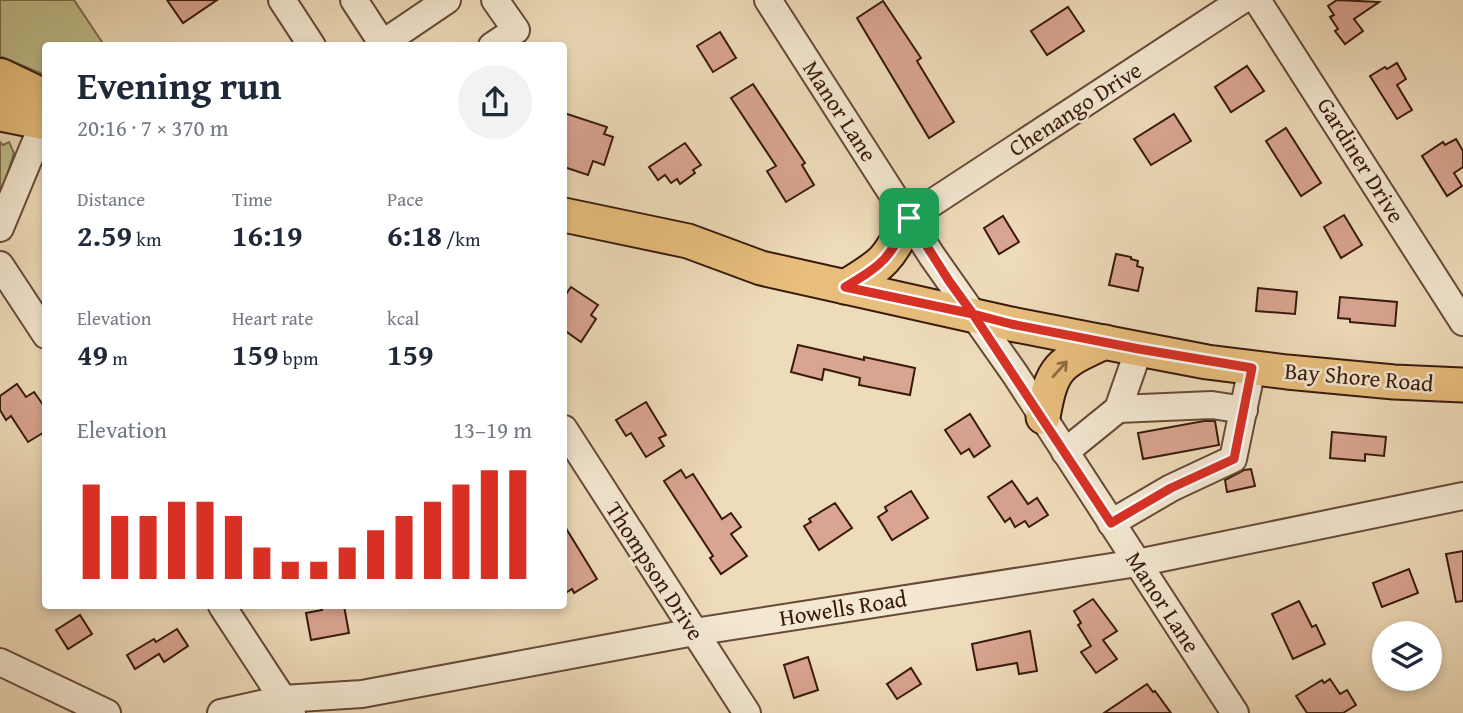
<!DOCTYPE html>
<html lang="en">
<head>
<meta charset="utf-8">
<style>
	body { margin:0; font-family:"Gentium Book Plus",serif; background:#f2f2f3; color:#1f2937; height:100vh; display:flex; flex-direction:column; font-size:26px; white-space:nowrap }
	* { box-sizing:border-box; margin:0 }
	p { font-size:23px; color:#747a83 }
	.icon { flex:none; width:38px; height:38px; fill:none; stroke:currentColor; stroke-width:2; stroke-linecap:round; stroke-linejoin:round }
	.map { position:relative; flex:1; overflow:hidden }
	.panel { position:absolute; left:42px; top:42px; width:525px; height:567px; display:flex; flex-direction:column; background:#fff; border-radius:7px; box-shadow:0 4px 10px #0003 }
	.panel>* { flex:none }
	.tools { position:absolute; left:1372px; top:621px; display:grid; gap:14px }
	.tools a { display:grid; place-items:center; width:70px; height:70px; border-radius:50%; background:#fff; box-shadow:0 4px 10px #0003; font-size:35px }
	.pin { position:absolute; display:grid; place-items:center; width:60px; height:60px; color:#fff; margin:-30px; border-radius:14px; box-shadow:0 4px 10px #0006 }
	.round { display:grid; place-items:center; flex:none; width:74px; height:74px; border-radius:37px; background:#f2f2f3 }
	.headline { display:flex; align-items:center; justify-content:space-between; height:119px; padding:0 35px }
	h1 { font-size:38px; font-weight:600; line-height:52px }
	.figures { display:grid; grid-template-columns:repeat(3,1fr); gap:10px; height:119px; padding:7px 35px }
	.figures div { display:grid; align-content:center }
	.figures b { font-size:30px; font-weight:600 }
	.figures small { font-size:19px; font-weight:400 }
	.figures p { font-size:19px }
	.chart { height:196px; padding:14px 35px }
	.chart p { display:flex; justify-content:space-between }
	.chart svg { width:100%; height:126px; margin-top:7px; stroke:#d93025; stroke-width:6 }
	.map>svg:first-child { display:block }
</style>
</head>
<body>
<div class="map">
<svg width="1463" height="713" viewBox="0 0 1463 713">
	<rect width="100%" height="100%" fill="#eedbb9"/>
	<filter id="stains"><feTurbulence type="fractalNoise" baseFrequency=".00286" numOctaves="4"/><feColorMatrix values="0 0 0 0 .2 0 0 0 0 .09 0 0 0 0 .02 0 0 0 .5 -.17"/></filter>
	<radialGradient id="worn" r=".72"><stop offset=".6" stop-color="#630" stop-opacity="0"/><stop offset="1" stop-color="#630" stop-opacity=".3"/></radialGradient>
	<g fill="#bfbe8a" stroke="#7c6c4c" stroke-width="2">
		<polygon points="0,0 74,0 104,45 46,46 45,75 0,56"/>
		<polygon points="0,142 3,145 9,142 14,153 0,197"/>
	</g>
	<g fill="#d9a490" stroke="#39190d" stroke-width="2">
		<polygon points="167,0 217,0 183,23"/>
		<polygon points="1337,0 1379,2 1354,19 1363,31 1345,44 1335,31 1338,29 1330,17 1334,15 1328,6"/>
		<polygon points="883,1 921,58 917,61 954,122 929,138 857,18"/>
		<polygon points="1068,7 1084,31 1047,55 1031,31"/>
		<polygon points="720,32 736,58 713,72 697,46"/>
		<polygon points="1397,63 1406,79 1397,85 1412,110 1397,119 1370,76 1385,67 1387,69"/>
		<polygon points="1247,66 1264,91 1231,112 1215,87"/>
		<polygon points="753,84 805,163 802,165 814,185 786,202 767,171 776,166 731,98"/>
		<polygon points="564,113 607,127 604,134 613,137 604,165 593,161 588,175 564,167"/>
		<polygon points="1174,114 1191,141 1151,165 1134,139"/>
		<polygon points="1286,128 1321,183 1301,196 1266,141"/>
		<polygon points="1456,139 1463,151 1463,167 1454,173 1462,186 1447,196 1422,156 1443,142 1445,145"/>
		<polygon points="685,143 701,165 693,170 695,173 680,184 677,179 671,183 665,175 658,180 649,167"/>
		<polygon points="1344,215 1362,245 1341,258 1324,227"/>
		<polygon points="1003,216 1019,242 999,254 984,228"/>
		<polygon points="1116,254 1131,257 1131,259 1138,261 1137,266 1143,268 1138,291 1109,285"/>
		<polygon points="571,287 598,305 591,315 596,319 581,342 564,330 564,297"/>
		<polygon points="1258,288 1297,292 1295,314 1256,311"/>
		<polygon points="1340,297 1397,302 1395,326 1350,322 1350,319 1338,318"/>
		<polygon points="798,345 864,360 864,357 915,368 910,395 859,385 860,378 824,369 822,380 791,372"/>
		<polygon points="17,384 26,397 34,392 46,409 46,431 28,442 11,416 6,420 0,410 0,396"/>
		<polygon points="646,402 666,435 659,438 664,446 646,457 631,433 626,436 616,420"/>
		<polygon points="970,414 990,446 974,457 969,449 961,454 945,430"/>
		<polygon points="1204,421 1215,421 1219,445 1143,459 1138,433"/>
		<polygon points="1332,432 1386,437 1384,456 1365,454 1365,461 1330,458"/>
		<polygon points="1251,469 1255,486 1227,492 1225,480 1244,470"/>
		<polygon points="681,470 686,478 693,474 722,519 731,513 741,527 731,534 747,556 721,574 710,558 713,556 664,481"/>
		<polygon points="1012,481 1028,504 1037,498 1048,515 1029,527 1025,521 1015,527 1010,518 1005,522 988,497"/>
		<polygon points="911,491 928,518 892,540 878,517 887,511 885,507"/>
		<polygon points="835,503 852,528 819,550 804,526 811,522 809,519"/>
		<polygon points="564,525 597,579 574,593 572,589 564,594"/>
		<polygon points="1463,551 1463,601 1456,602 1446,554"/>
		<polygon points="1409,569 1418,593 1382,607 1373,583"/>
		<polygon points="1093,599 1117,631 1103,640 1117,659 1096,673 1081,652 1091,646 1078,625 1081,623 1074,611"/>
		<polygon points="1299,601 1312,627 1316,625 1325,644 1293,659 1272,614"/>
		<polygon points="321,606 344,606 349,633 311,640 306,613 322,610"/>
		<polygon points="80,615 92,634 68,649 56,630"/>
		<polygon points="177,629 188,646 164,662 159,654 135,669 127,655 154,639 156,642"/>
		<polygon points="1030,631 1037,671 1019,674 1017,663 977,670 972,644"/>
		<polygon points="808,657 818,690 794,698 784,665"/>
		<polygon points="911,668 921,684 897,699 887,684"/>
		<polygon points="1330,679 1340,694 1347,690 1356,705 1343,713 1307,713 1296,696 1322,680 1324,683"/>
		<polygon points="1147,684 1153,692 1155,691 1171,713 1104,713"/>
	</g>
	<g fill="none" stroke-linecap="round" stroke-linejoin="round">
		<g stroke="#664a38" stroke-width="30">
			<g id="minor">
				<polyline points="282,0 312,46"/>
				<polyline points="354,0 382,43"/>
				<polyline points="768,0 932,256 1015,374 1235,713"/>
				<polyline points="1257,0 1463,322"/>
				<polyline points="379,46 447,0"/>
				<polyline points="492,46 516,30 495,0"/>
				<polyline points="909,218 1242,0"/>
				<polyline points="0,228 46,117"/>
				<polyline points="0,265 46,335"/>
				<polyline points="1118,409 1212,405 1244,410"/>
				<polyline points="564,429 747,713"/>
				<polyline points="1065,452 1118,409 1139,349"/>
				<polyline points="1111,523 1171,488 1233,459 1252,368"/>
				<polyline points="222,606 292,713"/>
				<polyline points="0,662 107,713"/>
				<polyline points="221,713 283,699 362,694 694,632 1137,563 1463,496"/>
			</g>
		</g>
		<g stroke="#39190d" stroke-width="37">
			<g id="major">
				<polyline points="0,114 46,123"/>
				<polyline points="564,215 688,241 761,268 1011,324 1139,349 1207,362 1287,372 1394,382 1463,385"/>
				<path d="M845 287C885 263 888 260 909 218"/>
				<path d="M1043 417C1052 366 1059 363 1105 342"/>
			</g>
		</g>
		<g stroke="#39190d" stroke-width="42">
			<polyline id="highway" points="0,78 46,100"/>
		</g>
		<use href="#minor" stroke="#f4e8d2" stroke-width="26"/>
		<use href="#major" stroke="#e7be7c" stroke-width="33"/>
		<use href="#highway" stroke="#e7be7c" stroke-width="38"/>
	</g>
	<defs><path id="oneway-shaft" d="M-6 0H5M1.5-3L5.5 0L1.5 3" fill="none" stroke-width="1.6" stroke-linecap="round" stroke-linejoin="round" transform="scale(1.75)"/></defs>
	<use stroke="#906c44" href="#oneway-shaft" transform="translate(1060 369) rotate(-48)"/>
	<g fill="none" stroke-linecap="round" stroke-linejoin="round">
		<g stroke="#fff" stroke-width="14">
			<path id="route" d="M909 218C888 260 885 263 845 287L973 314 1111 523 1171 488 1234 459 1252 368 1139 349 1011 324 973 314 949 281 909 218"/>
		</g>
		<use href="#route" stroke="#d93025" stroke-width="9"/>
	</g>
	<g text-anchor="middle" stroke-width="5" stroke-linejoin="round" paint-order="stroke">
		<g font-size="23" fill="#39190d" stroke="#f4e8d2">
			<text transform="translate(1075 109) rotate(-33)" y="8">Chenango Drive</text>
			<text transform="translate(840 111) rotate(57)" y="8">Manor Lane</text>
			<text transform="translate(1361 160) rotate(58)" y="8">Gardiner Drive</text>
			<text transform="translate(1359 377) rotate(5)" y="8">Bay Shore Road</text>
			<text transform="translate(655 571) rotate(57)" y="8">Thompson Drive</text>
			<text transform="translate(1163 602) rotate(57)" y="8">Manor Lane</text>
			<text transform="translate(843 608) rotate(-9)" y="8">Howells Road</text>
		</g>
	</g>
	<rect width="100%" height="100%" filter="url(#stains)"/>
	<rect width="100%" height="100%" fill="url(#worn)"/>
</svg>
<div class="tools">
<a><svg class="icon" aria-label="layers" viewBox="0 0 24 24"><path d="M12 4l9 5-9 5-9-5zM3 14l9 5 9-5"/></svg></a>
</div>
<div class="pin" style="left:909px;top:218px;background:#1e9e55"><svg class="icon" aria-label="arrive" viewBox="0 0 24 24"><path d="M6 21V4h12l-3 4 3 4H6"/></svg></div>
<section class="panel">
<div class="headline"><div><h1>Evening run</h1><p>20:16 · 7 × 370 m</p></div><a class="round"><svg class="icon" aria-label="share" viewBox="0 0 24 24"><path d="M12 15V3M7 8l5-5 5 5M5 13v7h14v-7"/></svg></a></div>
<div class="figures">
<div><p>Distance</p><b>2.59<small> km</small></b></div>
<div><p>Time</p><b>16:19</b></div>
<div><p>Pace</p><b>6:18<small> /km</small></b></div>
</div>
<div class="figures">
<div><p>Elevation</p><b>49<small> m</small></b></div>
<div><p>Heart rate</p><b>159<small> bpm</small></b></div>
<div><p>kcal</p><b>159</b></div>
</div>
<div class="chart"><p><span>Elevation</span>13–19 m</p>
<svg viewBox="0 0 160 44" preserveAspectRatio="none"><path d="M5 44V11M15 44V22M25 44V22M35 44V17M45 44V17M55 44V22M65 44V33M75 44V38M85 44V38M95 44V33M105 44V27M115 44V22M125 44V17M135 44V11M145 44V6M155 44V6"/></svg>
</div>
</section>
</div>
</body>
</html>
